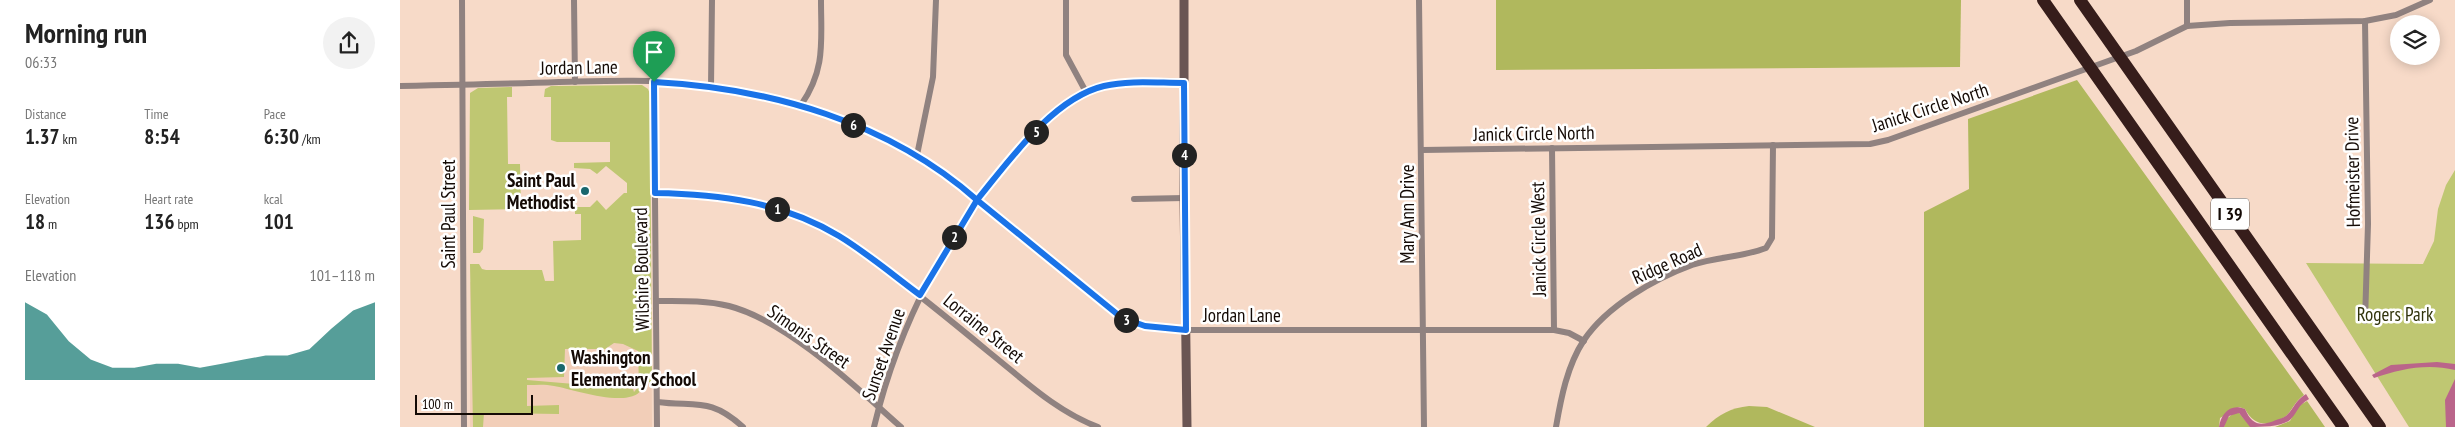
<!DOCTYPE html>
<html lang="en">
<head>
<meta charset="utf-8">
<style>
	body { margin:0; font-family:"PT Sans Narrow",sans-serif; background:#f2f2f2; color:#222; height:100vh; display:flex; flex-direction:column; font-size:19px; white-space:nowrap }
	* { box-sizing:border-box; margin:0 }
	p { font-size:16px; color:#767676 }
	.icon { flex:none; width:28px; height:28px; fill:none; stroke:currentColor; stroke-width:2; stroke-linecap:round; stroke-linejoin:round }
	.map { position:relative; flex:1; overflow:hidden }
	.panel { display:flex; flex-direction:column; background:#fff; width:400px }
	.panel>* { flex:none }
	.tools { position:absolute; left:1990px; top:15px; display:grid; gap:10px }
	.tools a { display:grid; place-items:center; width:50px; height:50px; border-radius:50%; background:#fff; box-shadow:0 2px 12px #0003; font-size:25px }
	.scale { position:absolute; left:15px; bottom:12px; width:118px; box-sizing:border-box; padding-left:5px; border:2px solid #140a05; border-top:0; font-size:14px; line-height:18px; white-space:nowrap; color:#140a05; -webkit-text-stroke:4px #fff; paint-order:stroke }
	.pin { position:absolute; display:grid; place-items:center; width:42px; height:42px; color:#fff; margin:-51px -21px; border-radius:50% 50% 50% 0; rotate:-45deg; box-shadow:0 0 5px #0007 }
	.pin .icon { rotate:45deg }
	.km { position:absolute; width:25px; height:25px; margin:-12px; border-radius:50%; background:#222; color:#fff; font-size:14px; line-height:25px; text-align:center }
	.round { display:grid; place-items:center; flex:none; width:52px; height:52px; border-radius:26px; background:#f2f2f2 }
	.headline { display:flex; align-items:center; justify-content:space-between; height:85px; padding:0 25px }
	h1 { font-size:28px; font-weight:600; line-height:38px }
	.figures { display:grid; grid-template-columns:repeat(3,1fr); gap:8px; height:85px; padding:5px 25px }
	.figures div { display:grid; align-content:center }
	.figures b { font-size:21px; font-weight:600 }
	.figures small { font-size:14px; font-weight:400 }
	.figures p { font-size:14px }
	.chart { height:140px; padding:10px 25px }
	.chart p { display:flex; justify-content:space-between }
	.chart svg { width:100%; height:90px; margin-top:5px; fill:#0f766e; opacity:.7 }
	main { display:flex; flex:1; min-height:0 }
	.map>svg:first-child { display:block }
</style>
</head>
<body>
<main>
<section class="panel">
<div class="headline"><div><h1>Morning run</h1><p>06:33</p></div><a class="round"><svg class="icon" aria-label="share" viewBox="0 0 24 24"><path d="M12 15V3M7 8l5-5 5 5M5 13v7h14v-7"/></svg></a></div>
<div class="figures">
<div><p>Distance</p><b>1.37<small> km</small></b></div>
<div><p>Time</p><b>8:54</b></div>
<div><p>Pace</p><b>6:30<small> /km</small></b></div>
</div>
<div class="figures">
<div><p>Elevation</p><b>18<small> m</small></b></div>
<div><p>Heart rate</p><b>136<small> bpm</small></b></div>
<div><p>kcal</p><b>101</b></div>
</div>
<div class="chart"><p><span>Elevation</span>101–118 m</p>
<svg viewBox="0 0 160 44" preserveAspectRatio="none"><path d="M0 44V6L10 12L20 25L30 34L40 38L50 38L60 36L70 36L80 38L90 36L100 34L110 32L120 32L130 29L140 19L150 10L160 6V44z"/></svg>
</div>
</section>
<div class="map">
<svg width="2055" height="427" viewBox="0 0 2055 427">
	<rect width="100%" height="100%" fill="#f7dac8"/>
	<polygon fill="#f2ceb8" points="251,279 252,427 70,427 70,282"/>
	<g fill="#bfc772" fill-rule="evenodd">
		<path d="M242 85 248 89 250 94 252 382H244C241 414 174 389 154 386 145 384 136 385 127 385V406L159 405V414L84 413 83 427H73L70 264H79L82 269 86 270H142L145 281H154L153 241 181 240V214H175V207H190L197 200 206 210 224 193H227V183L206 166 197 174 190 169 174 168V163L210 162V142H157L151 140V97H144L145 89 151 86ZM214 343 223 344 238 351 239 386 234 392 233 389 127 380V378L164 377 165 349H205Z"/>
		<polygon points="112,87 112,97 107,97 108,164 120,164 121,209 69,210 70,93 78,88"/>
		<polygon points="2055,170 2055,427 2009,427 1906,263 2023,264 2034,241 2038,209 2046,185"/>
		<polygon points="73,216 84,219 83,249 80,253 73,253"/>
	</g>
	<g fill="#b0b85d">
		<polygon points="1096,0 1561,0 1560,67 1096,70"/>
		<path d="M1677 80 1904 395C1894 402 1892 411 1886 416 1870 427 1854 427 1845 409L1839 407 1820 418 1819 427H1524V212L1569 189 1568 119Z"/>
		<polygon points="1907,401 1925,427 1875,427 1890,421 1897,407"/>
		<path d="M1349 406 1367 407 1415 427H1306C1319 414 1331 408 1349 406Z"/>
		<polygon points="1834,413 1839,413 1851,427 1824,427 1825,420"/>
	</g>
	<g fill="#ba658a">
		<path d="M2037 362 2055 364V370C2027 363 2000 369 1974 378L1972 375 1991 365Z"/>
		<polygon points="2055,379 2055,427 2046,427 2045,400"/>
		<path d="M1906 394 1909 399C1896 407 1899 411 1890 420 1881 427 1863 427 1850 427L1839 413 1829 416 1824 427H1819C1821 414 1830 403 1845 409 1852 425 1860 427 1876 420 1880 419 1885 417 1887 415 1895 407 1894 402 1906 394Z"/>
	</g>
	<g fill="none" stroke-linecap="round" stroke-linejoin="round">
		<g stroke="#908280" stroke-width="6">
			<polyline points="62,0 64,427"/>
			<polyline points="174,0 175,82"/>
			<polyline points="666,0 666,55 686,92"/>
			<polyline points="1019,0 1024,427"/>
			<polyline points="1787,0 1787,26"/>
			<polyline points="254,82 257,427"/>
			<path d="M0 86C53 85 106 84 159 82 203 81 248 79 291 84 383 95 473 123 549 176L713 313C736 327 759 328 786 330H1154L1169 333 1184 341"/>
			<polyline points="311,87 312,0"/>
			<path d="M401 105C426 69 421 41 421 0"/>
			<polyline points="1152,148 1154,330"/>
			<polyline points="1022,150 1470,144 1488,140 1736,51 1787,26 1830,23 1965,21 1996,15 2030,0"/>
			<polyline points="517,155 533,77 536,0"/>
			<path d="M255 193C310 194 367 199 417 224 441 236 462 252 483 268 520 295 555 324 590 353 625 381 656 411 698 427"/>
			<polyline points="734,199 784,198"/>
			<path d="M256 301C280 301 305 300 329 306 387 321 456 387 501 427"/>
			<polyline points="1965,321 1968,224 1965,21"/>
			<path d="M257 402C296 407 310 397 343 427"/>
			<path d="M474 427C499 323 549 227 621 148 639 128 661 103 687 92 718 79 751 83 784 83"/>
			<path d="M1156 427C1161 398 1167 366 1184 340 1207 306 1254 279 1292 265 1316 257 1343 257 1366 248L1372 238 1373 145"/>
		</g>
		<polyline stroke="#6a5553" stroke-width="9" points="784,0 784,198 787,427"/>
		<g stroke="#361d1b" stroke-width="12">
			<polyline points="1643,0 1943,427"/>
			<polyline points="1680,0 1980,427"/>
		</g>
	</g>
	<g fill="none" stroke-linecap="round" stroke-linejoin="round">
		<g stroke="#fff" stroke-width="10">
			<path id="route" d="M254 82 255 193C319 194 383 202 439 236 467 253 493 275 520 295L577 200 722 318 745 326 786 330 784 83C757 83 730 80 704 86 653 98 609 161 577 200 489 122 370 88 254 82"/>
		</g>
		<use href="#route" stroke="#1a73e8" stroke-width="6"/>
	</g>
	<g fill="#1a676d" stroke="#fff" stroke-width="2">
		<circle cx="185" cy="191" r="5"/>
		<circle cx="161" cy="368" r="5"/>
	</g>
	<g text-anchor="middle" stroke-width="5" stroke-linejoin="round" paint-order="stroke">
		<rect fill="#fff" stroke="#5a5450" stroke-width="1" x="1811" y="198.5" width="38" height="31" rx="4"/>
		<g font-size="18" font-weight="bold" fill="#140a05">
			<text x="1830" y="220">I 39</text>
		</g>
		<g font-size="19" fill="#140a05" stroke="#fff">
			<text transform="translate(179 67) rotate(-1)" y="7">Jordan Lane</text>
			<text transform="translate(1530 107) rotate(-18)" y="7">Janick Circle North</text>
			<text transform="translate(1134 133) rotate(-1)" y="7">Janick Circle North</text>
			<text transform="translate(1952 172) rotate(-91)" y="7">Hofmeister Drive</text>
			<text transform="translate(48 214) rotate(-90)" y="7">Saint Paul Street</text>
			<text transform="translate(1007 214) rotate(-90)" y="7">Mary Ann Drive</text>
			<text transform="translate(1138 239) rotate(-91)" y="7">Janick Circle West</text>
			<text transform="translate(1267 263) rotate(-24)" y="7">Ridge Road</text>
			<text transform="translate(241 269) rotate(-91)" y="7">Wilshire Boulevard</text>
			<text x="842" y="322">Jordan Lane</text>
			<text transform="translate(584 328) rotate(39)" y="7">Lorraine Street</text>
			<text transform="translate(409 336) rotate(35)" y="7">Simonis Street</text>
			<text transform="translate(483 354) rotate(-71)" y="7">Sunset Avenue</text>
		</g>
		<g font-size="19" font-weight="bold" fill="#140a05" stroke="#fff" text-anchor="end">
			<text x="175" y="187">Saint Paul<tspan x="175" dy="22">Methodist</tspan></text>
			<text x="171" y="364" text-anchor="start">Washington<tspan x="171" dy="22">Elementary School</tspan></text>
		</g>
		<g font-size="19" fill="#31340c" stroke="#fff">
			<text x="1995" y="321">Rogers Park</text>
		</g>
	</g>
</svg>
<div class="tools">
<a><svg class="icon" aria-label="layers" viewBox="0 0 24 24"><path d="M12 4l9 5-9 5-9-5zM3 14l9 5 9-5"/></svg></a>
</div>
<div class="scale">100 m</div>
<div class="pin" style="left:254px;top:82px;background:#1e9e55"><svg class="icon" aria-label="arrive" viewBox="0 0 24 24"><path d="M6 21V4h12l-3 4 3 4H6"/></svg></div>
<b class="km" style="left:377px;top:209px">1</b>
<b class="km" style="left:554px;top:237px">2</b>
<b class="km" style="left:726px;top:320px">3</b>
<b class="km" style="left:784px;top:155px">4</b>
<b class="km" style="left:636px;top:132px">5</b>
<b class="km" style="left:453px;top:125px">6</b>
</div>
</main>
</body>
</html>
